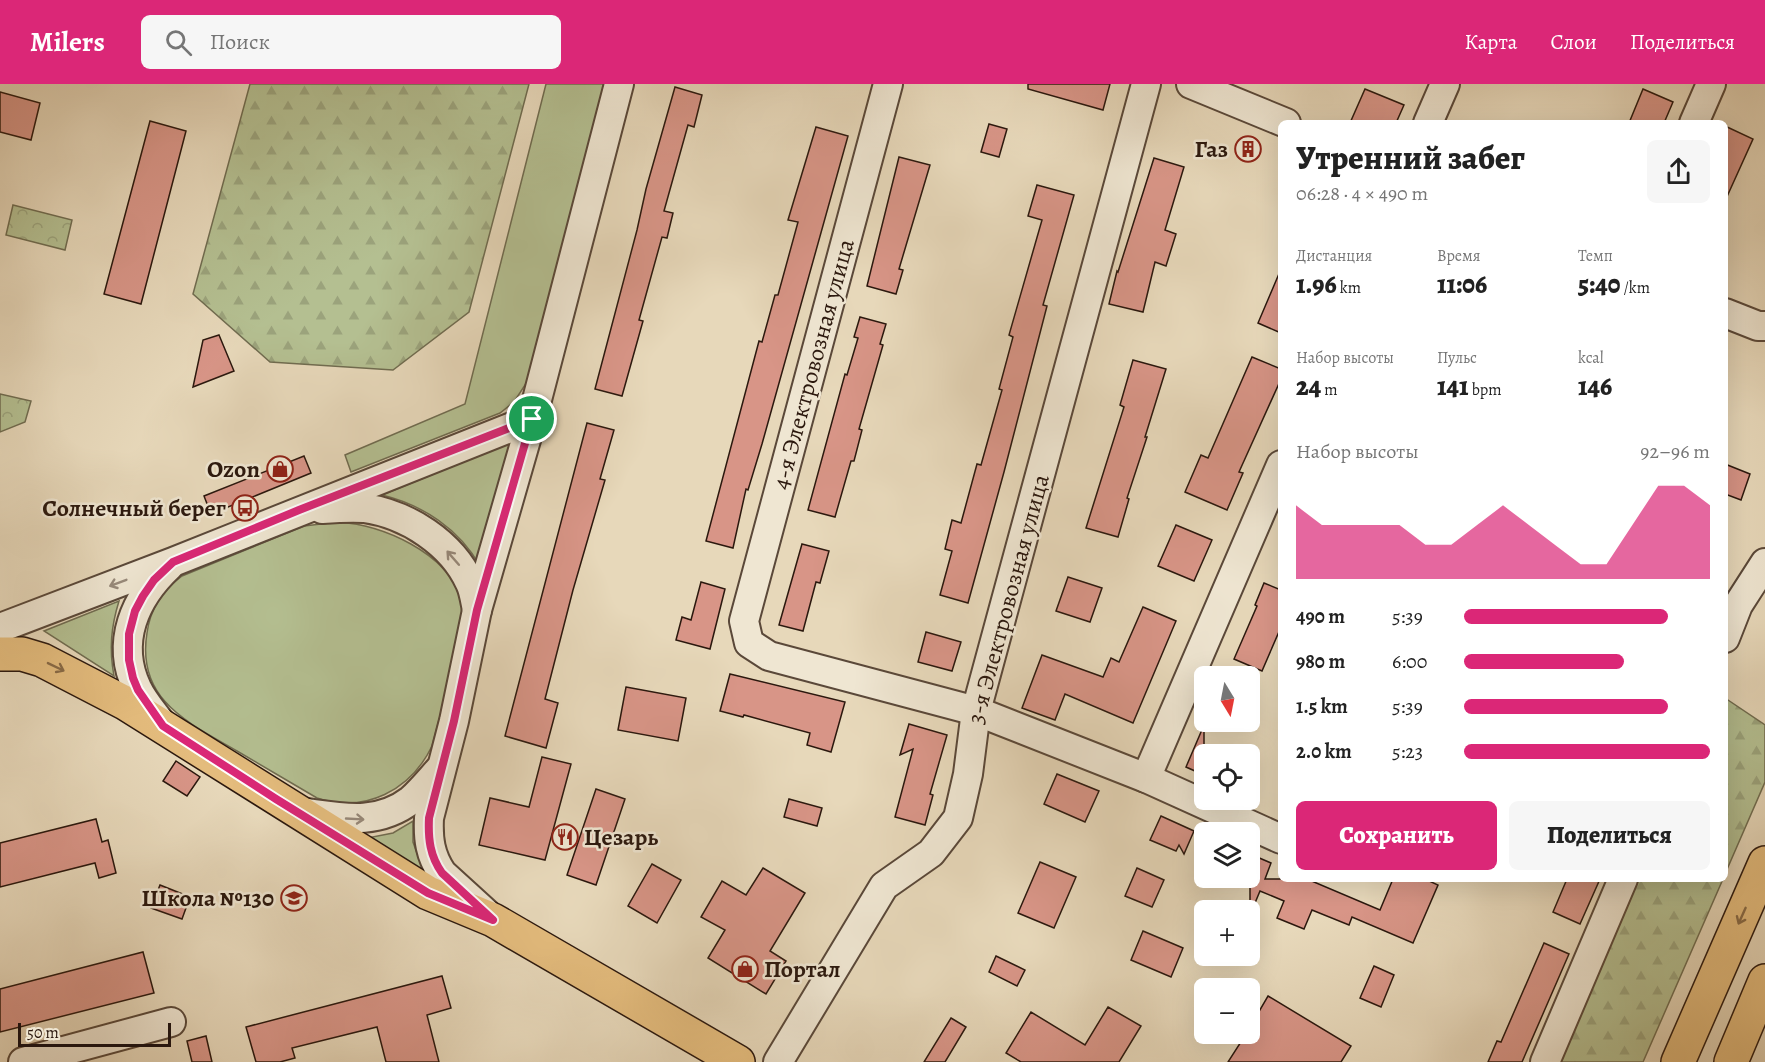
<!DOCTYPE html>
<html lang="ru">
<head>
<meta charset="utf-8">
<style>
	body { margin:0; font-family:Alegreya,serif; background:#f6f6f6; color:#222; height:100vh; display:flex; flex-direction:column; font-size:22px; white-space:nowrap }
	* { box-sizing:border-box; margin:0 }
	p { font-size:20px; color:#767676 }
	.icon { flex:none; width:33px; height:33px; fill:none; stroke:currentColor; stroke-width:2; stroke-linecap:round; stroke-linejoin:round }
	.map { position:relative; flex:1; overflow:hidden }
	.details { position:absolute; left:1278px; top:36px; width:450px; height:762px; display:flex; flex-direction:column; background:#fff; border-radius:9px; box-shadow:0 6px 24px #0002 }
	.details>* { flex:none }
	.needle { width:39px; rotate:170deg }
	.tools { position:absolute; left:1194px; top:582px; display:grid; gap:12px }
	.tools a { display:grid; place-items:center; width:66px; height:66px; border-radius:9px; background:#fff; box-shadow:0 6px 24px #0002; font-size:30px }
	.scale { position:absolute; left:18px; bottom:15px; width:153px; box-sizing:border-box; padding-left:6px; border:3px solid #2b180e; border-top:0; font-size:16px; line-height:21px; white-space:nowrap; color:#2b180e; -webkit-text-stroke:4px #efe6d2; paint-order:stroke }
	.pin { position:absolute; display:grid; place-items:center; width:51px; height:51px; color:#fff; margin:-26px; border:3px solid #fff; border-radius:50%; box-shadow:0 2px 6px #0007 }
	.round { display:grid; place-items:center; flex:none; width:63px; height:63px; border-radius:9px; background:#f6f6f6 }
	.head { display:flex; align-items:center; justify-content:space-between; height:102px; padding:0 18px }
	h1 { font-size:33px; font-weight:800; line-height:45px }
	.metrics { display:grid; grid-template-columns:repeat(3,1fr); gap:9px; height:102px; padding:6px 18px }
	.metrics div { display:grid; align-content:center }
	.metrics b { font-size:26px; font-weight:800 }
	.metrics small { font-size:16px; font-weight:400 }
	.metrics p { font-size:16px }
	.chart { height:168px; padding:12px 18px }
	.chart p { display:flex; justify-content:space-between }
	.chart svg { width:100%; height:108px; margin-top:6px; fill:#db2777; opacity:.7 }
	.button { display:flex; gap:12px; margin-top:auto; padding:12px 18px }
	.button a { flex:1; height:69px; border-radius:9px; background:#db2777; color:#fff; font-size:24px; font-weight:800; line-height:69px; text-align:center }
	.button a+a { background:#f6f6f6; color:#222 }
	ul { padding:0 18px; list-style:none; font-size:20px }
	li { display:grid; grid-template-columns:96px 72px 1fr; align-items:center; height:45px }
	li i { height:15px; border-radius:8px; background:#db2777 }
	header { display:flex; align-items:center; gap:36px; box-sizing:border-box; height:84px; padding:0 30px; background:#db2777; color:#fff }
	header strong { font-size:28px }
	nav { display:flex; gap:33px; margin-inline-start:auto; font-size:21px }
	.search { width:420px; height:54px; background:#f6f6f6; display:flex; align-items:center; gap:15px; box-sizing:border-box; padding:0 21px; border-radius:9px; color:#767676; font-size:22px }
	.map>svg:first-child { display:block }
</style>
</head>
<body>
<header>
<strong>Milers</strong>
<div class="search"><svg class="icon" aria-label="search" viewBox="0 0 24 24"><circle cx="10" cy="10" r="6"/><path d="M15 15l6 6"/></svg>Поиск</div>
<nav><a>Карта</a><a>Слои</a><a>Поделиться</a></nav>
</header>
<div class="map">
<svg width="1765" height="978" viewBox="0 0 1765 978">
	<defs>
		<pattern id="forest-firs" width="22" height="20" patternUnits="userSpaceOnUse" patternTransform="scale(1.5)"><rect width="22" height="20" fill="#b4bf91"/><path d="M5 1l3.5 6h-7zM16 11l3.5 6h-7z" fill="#9ba37c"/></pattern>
		<pattern id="park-crowns" width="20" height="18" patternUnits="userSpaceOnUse" patternTransform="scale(1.5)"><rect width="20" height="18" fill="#b4bf91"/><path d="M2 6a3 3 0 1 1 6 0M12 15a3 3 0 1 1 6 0" fill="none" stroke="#9ba37c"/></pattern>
	</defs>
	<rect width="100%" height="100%" fill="#e7d8ba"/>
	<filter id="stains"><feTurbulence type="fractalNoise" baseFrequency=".00333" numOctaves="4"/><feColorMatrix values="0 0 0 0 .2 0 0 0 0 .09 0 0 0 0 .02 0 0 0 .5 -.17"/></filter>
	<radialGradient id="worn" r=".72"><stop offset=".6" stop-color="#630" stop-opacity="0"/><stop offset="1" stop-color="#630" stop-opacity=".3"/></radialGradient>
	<g fill="#b4bf91" stroke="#706c50" stroke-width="1.5">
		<polygon points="546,0 606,0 527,298 514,318 500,329 351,388 345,371 465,320"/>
		<path d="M512 358 480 482C459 445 423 421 382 411Z"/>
		<path d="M338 438C383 441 446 468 462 515 464 522 464 530 465 538L432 662C411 706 365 730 317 714 290 698 264 683 237 667 189 639 136 616 147 549 150 526 163 506 182 492L304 442Z"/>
		<path d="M119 517C111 543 109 565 114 592L44 547Z"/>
		<polygon points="413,737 413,758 426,794 362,755 393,749"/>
	</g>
	<g fill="url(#forest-firs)" stroke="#706c50" stroke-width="1.5">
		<polygon points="250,0 529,0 469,228 393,286 270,278 193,210"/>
		<polygon points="1725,614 1765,641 1765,698 1725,790"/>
		<polygon points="1638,795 1723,795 1643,978 1561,978"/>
	</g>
	<g fill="url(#park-crowns)" stroke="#706c50" stroke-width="1.5">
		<polygon points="13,121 72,136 65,166 6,151"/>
		<polygon points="0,310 31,317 25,338 0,348"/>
	</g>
	<g fill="#d89587" stroke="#2b180e" stroke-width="1.5">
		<polygon points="1028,0 1110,0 1103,26 1028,5"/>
		<polygon points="675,3 702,11 694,43 688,41 664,127 673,129 667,154 662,153 639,236 643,237 622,312 595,305 637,146 646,105"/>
		<polygon points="1365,5 1404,21 1396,39 1350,39"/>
		<polygon points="1643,5 1673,18 1664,39 1629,39"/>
		<polygon points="0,8 40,19 31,56 0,48"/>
		<polygon points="150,37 186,47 141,220 104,210"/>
		<polygon points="989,40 1007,45 999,73 981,68"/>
		<polygon points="1725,42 1753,55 1725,117"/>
		<polygon points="816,43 848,52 762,360 748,406 746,405 733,464 706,457 759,257 762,258 775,211 778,211 798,138 788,136"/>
		<polygon points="899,73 930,81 899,185 903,186 896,210 867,202"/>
		<polygon points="1154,74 1184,83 1165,146 1176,150 1166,182 1155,178 1143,228 1109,220 1117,187 1118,188"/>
		<polygon points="1037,101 1074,111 1043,221 1047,222 1004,388 968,519 940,511 952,467 945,465 952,436 961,439 977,380 981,381 1002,306 999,305 1013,253 1009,251 1042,136 1028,132"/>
		<polygon points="1281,185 1281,249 1258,239"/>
		<polygon points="860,233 886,240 880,260 883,261 859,345 862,346 854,377 851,377 835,433 808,426 845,290 847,291 858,254 854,253"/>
		<polygon points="219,251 234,287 193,303 203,256"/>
		<polygon points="1252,273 1281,285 1281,295 1239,388 1243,389 1227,426 1185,408 1201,371 1208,374"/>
		<polygon points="1133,276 1166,285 1145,353 1147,353 1127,414 1129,415 1118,453 1086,444 1124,323 1120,321"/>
		<polygon points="587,339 614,346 600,395 605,396 573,506 545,615 558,619 546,664 505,652"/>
		<polygon points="304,372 311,389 211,430 204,412"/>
		<polygon points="1725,380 1750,390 1741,416 1725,410"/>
		<polygon points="1176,441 1212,456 1194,497 1158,482"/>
		<polygon points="802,460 829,467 820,499 816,498 803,547 779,541"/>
		<polygon points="1068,493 1102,504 1090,538 1056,527"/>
		<polygon points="701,498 725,505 710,565 676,556 682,533 691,536"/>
		<polygon points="1264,499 1281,506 1281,543 1262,587 1234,575 1257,522 1255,521"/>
		<polygon points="1143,523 1176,537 1133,639 1065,610 1055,636 1022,624 1042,571 1103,593 1111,574 1119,578"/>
		<polygon points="926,548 961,558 952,587 918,578"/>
		<polygon points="730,590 845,618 831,668 807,661 810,649 744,631 743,633 720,627"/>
		<polygon points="626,603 686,614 678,657 618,646"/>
		<polygon points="909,640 947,651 930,710 933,711 925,741 895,733 913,665 900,671"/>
		<polygon points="1204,641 1204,691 1186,683"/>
		<polygon points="542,673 571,680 545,776 479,761 490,714 529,723"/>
		<polygon points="176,677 200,693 187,712 163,697"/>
		<polygon points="1057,690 1099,707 1085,738 1044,720"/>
		<polygon points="596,705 625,715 596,801 567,791"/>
		<polygon points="789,715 822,724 817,742 784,733"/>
		<polygon points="1161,732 1194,747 1184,770 1179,761 1176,767 1150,756"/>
		<polygon points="96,735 102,758 108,756 116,789 99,794 95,779 0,803 0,759"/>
		<polygon points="1250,770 1271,779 1265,795 1307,795 1380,826 1393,795 1425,795 1438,801 1413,859 1352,833 1349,841 1312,826 1304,845 1277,834 1284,817 1260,807 1250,831 1250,803 1232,795 1250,795"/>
		<polygon points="1040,778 1076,793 1054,844 1018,829"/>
		<polygon points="652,780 681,796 657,839 628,822"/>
		<polygon points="763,784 805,809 770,867 786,877 766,910 708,874 725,846 701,833 722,797 746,811"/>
		<polygon points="1137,784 1164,796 1152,823 1125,812"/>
		<polygon points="1567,795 1600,795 1580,840 1553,828"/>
		<polygon points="160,801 190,813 182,835 151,824"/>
		<polygon points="1143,847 1183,864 1171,893 1131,876"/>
		<polygon points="1544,859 1569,870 1522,978 1488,978 1497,957 1501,958"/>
		<polygon points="143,868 154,909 0,948 0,905"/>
		<polygon points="996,872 1025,886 1017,902 989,888"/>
		<polygon points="1374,882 1394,891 1381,923 1360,914"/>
		<polygon points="442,892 451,924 427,931 439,978 386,978 377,943 292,964 295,974 280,978 256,978 246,943"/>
		<polygon points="1268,912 1351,962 1341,978 1228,978 1246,950 1250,950 1250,943"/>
		<polygon points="1108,923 1141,942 1119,978 1021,978 1006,969 1031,928 1085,961"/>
		<polygon points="951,934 966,943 945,978 924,978"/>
		<polygon points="206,952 212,978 192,978 187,957"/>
	</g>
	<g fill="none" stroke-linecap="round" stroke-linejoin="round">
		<g stroke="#5a4839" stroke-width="32">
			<g id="minor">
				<polyline points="888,0 744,537 749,559 769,572 976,627 1146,694 1281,755"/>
				<polyline points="1191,0 1286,39"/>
				<polyline points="1428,39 1445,0"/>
				<polyline points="1694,39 1711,0"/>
				<polyline points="1725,229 1758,242 1765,242"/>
				<path d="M322 425C336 424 350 423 364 424 407 430 452 459 470 499 474 507 475 517 477 526"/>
				<polyline points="0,544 173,478 532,335"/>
				<polyline points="1725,554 1738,521 1765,479"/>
				<path d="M161 639C153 628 143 617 137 604 115 558 135 514 169 482"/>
				<polyline points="1146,694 1281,381"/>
				<path d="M299 728C339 733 376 743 411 716 421 707 430 696 439 686"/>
				<path d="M487 830 442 789C430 771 428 755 429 734L454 637 477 526 532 335 619 0"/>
				<polyline points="23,978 171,938"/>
				<polyline points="778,978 884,802 931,769 958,734 968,690 976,627 1146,0"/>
				<polyline points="1545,978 1623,795"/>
			</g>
		</g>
		<g stroke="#2b180e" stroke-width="36">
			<g id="major">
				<polyline points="0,570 22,570 42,576 125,619 428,809 493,836 738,978"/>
				<polyline points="1678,978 1765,779"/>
				<polyline points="1731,978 1765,897"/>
			</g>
		</g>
		<use href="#minor" stroke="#efe6d2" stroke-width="28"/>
		<use href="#major" stroke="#e4bc7d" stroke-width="33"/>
	</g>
	<defs><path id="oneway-shaft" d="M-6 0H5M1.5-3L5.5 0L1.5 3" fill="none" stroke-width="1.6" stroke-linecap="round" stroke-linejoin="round" transform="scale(1.5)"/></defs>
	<g stroke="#97897a">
		<use href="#oneway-shaft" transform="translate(453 474) rotate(-131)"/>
		<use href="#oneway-shaft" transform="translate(118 499) rotate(159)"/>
		<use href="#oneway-shaft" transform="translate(355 735) rotate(3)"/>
	</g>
	<g stroke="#886a46">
		<use href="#oneway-shaft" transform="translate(56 583) rotate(26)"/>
		<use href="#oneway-shaft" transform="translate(1742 832) rotate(114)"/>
	</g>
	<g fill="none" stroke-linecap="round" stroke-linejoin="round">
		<g stroke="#fff" stroke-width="12">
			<path id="route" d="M532 335 477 526 454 637 429 734C428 755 430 772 442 789L493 836 428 809 276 715 163 642 138 606 133 594 129 576V550L135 527 143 512 154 496 173 478 299 426Z"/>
		</g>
		<use href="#route" stroke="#db2777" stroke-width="8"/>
	</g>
	<defs>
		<g id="building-ring" transform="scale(1.35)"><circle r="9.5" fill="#efe6d2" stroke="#8f2418" stroke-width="1.5"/><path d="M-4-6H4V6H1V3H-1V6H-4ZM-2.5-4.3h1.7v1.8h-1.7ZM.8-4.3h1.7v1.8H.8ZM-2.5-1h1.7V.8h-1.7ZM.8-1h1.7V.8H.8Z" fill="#8f2418"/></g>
		<g id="shop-ring" transform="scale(1.35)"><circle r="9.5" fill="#efe6d2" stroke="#8f2418" stroke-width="1.5"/><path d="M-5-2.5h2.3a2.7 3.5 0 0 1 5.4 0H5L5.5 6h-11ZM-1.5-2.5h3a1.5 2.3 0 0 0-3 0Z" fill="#8f2418"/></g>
		<g id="bus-ring" transform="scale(1.35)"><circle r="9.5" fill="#efe6d2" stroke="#8f2418" stroke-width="1.5"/><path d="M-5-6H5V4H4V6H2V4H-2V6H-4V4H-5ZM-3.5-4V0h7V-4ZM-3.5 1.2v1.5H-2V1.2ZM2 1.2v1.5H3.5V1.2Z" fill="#8f2418"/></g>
		<g id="restaurant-ring" transform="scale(1.35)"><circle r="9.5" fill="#efe6d2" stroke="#8f2418" stroke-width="1.5"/><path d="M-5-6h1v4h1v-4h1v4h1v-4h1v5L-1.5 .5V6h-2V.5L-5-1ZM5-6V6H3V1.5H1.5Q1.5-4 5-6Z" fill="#8f2418"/></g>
		<g id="school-ring" transform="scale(1.35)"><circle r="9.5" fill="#efe6d2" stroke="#8f2418" stroke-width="1.5"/><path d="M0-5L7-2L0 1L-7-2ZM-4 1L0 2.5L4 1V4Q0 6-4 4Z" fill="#8f2418"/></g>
	</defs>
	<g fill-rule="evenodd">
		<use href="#building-ring" x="1248" y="65"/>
		<use href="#shop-ring" x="280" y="385"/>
		<use href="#bus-ring" x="245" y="424"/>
		<use href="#restaurant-ring" x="565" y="753"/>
		<use href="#school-ring" x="294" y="814"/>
		<use href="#shop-ring" x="745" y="885"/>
	</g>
	<g text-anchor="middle" stroke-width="5" stroke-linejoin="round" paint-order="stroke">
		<g font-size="24" font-weight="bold" fill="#2b180e" stroke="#efe6d2" text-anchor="end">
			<text x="1228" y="73">Газ</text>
			<text x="260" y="393">Ozon</text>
			<text x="226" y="432">Солнечный берег</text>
			<text x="584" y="761" text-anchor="start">Цезарь</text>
			<text x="274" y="822">Школа №130</text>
			<text x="764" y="893" text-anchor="start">Портал</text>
		</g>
		<g font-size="24" fill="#2b180e" stroke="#efe6d2">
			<text transform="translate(813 280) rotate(-75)" y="8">4-я Электровозная улица</text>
			<text transform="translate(1008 515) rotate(-75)" y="8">3-я Электровозная улица</text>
		</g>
	</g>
	<rect width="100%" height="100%" filter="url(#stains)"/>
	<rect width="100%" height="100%" fill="url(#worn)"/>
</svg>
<div class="tools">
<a><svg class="needle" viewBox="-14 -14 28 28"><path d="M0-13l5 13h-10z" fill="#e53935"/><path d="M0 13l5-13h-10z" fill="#767676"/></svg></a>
<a><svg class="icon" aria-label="locate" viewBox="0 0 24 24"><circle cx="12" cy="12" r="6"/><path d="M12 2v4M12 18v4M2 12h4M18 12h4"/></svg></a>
<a><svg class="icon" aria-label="layers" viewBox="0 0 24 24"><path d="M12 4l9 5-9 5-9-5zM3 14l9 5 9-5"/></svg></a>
<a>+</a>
<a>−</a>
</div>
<div class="scale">50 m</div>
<div class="pin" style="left:532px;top:335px;background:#1e9e55"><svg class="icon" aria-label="arrive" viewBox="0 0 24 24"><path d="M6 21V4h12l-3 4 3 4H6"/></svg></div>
<section class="details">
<div class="head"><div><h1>Утренний забег</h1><p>06:28 · 4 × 490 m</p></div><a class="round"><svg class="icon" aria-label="share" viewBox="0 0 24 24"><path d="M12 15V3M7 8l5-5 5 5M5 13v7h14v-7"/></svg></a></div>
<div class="metrics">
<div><p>Дистанция</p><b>1.96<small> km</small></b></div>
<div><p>Время</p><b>11:06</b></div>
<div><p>Темп</p><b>5:40<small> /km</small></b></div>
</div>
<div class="metrics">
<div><p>Набор высоты</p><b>24<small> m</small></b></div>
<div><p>Пульс</p><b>141<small> bpm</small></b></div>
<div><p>kcal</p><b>146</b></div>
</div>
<div class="chart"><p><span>Набор высоты</span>92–96 m</p>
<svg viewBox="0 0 160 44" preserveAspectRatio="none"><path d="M0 44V14L10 22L20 22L30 22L40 22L50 30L60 30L70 22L80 14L90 22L100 30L110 38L120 38L130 22L140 6L150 6L160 14V44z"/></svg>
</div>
<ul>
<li><b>490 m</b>5:39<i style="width:83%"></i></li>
<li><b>980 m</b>6:00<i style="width:65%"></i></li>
<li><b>1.5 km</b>5:39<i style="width:83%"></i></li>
<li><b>2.0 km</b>5:23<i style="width:100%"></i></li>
</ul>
<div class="button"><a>Сохранить</a><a>Поделиться</a></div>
</section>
</div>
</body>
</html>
